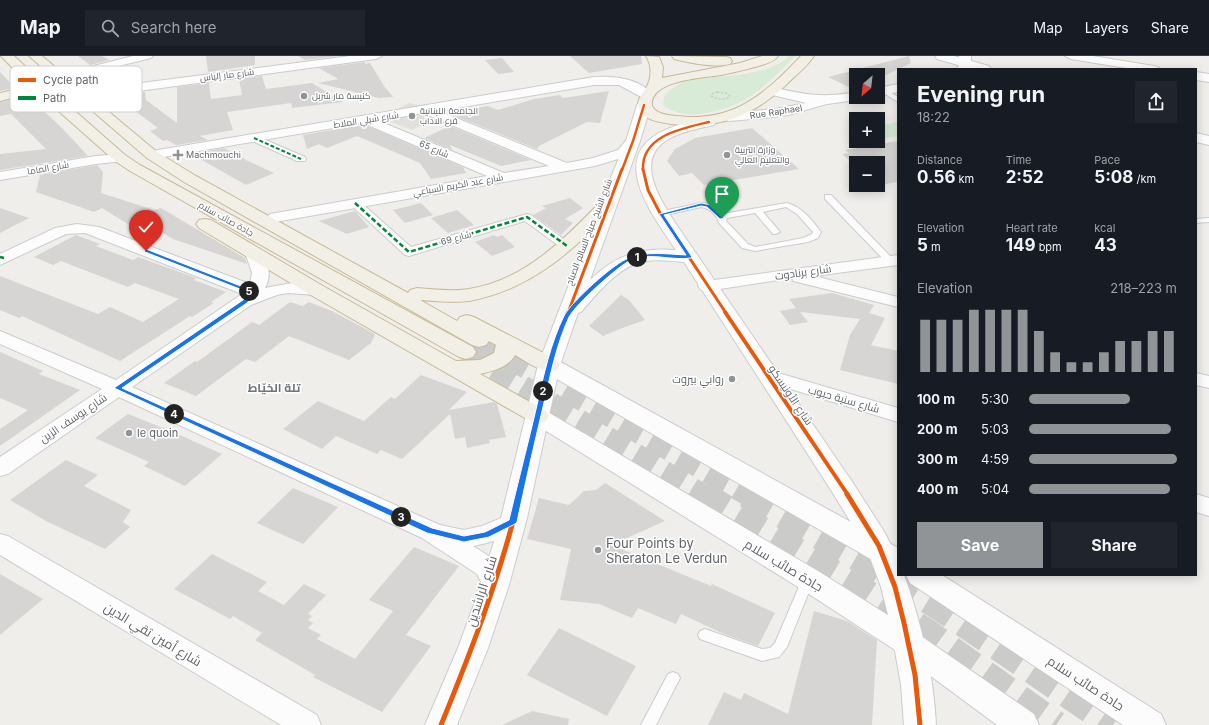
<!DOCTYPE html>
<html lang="en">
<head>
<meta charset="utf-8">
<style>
	body { margin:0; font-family:Inter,Cairo,sans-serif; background:#20242c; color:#f1f3f6; height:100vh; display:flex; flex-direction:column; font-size:15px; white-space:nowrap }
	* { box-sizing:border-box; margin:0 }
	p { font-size:13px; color:#9ea1a6 }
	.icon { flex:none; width:22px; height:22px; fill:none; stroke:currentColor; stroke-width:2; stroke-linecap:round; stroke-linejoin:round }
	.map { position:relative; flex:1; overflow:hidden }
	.details { position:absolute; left:897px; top:12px; width:300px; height:508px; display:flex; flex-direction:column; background:#171b24; border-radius:0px; box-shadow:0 2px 10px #0003 }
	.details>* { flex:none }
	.needle { width:26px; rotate:208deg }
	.tools { position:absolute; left:849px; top:12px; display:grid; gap:8px }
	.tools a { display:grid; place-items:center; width:36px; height:36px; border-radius:0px; background:#171b24; box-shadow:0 2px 10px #0003; font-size:20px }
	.pin { position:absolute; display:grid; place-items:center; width:34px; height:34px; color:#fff; margin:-41px -17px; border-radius:50% 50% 50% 0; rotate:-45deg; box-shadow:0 0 4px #0007 }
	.pin .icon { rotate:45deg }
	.km { position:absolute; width:20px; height:20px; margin:-10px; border-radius:50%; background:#222; color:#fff; font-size:11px; line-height:20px; text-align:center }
	.round { display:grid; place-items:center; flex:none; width:42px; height:42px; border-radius:0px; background:#20242c }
	.head { display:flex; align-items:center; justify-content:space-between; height:68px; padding:0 20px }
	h1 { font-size:22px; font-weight:700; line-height:30px }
	.figures { display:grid; grid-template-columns:repeat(3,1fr); gap:6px; height:68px; padding:4px 20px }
	.figures div { display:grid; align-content:center }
	.figures b { font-size:17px; font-weight:700 }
	.figures small { font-size:11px; font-weight:400 }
	.figures p { font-size:11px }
	.chart { height:112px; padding:8px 20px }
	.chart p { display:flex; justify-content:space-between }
	.chart svg { width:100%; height:72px; margin-top:4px; stroke:#919496; stroke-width:6 }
	.action { display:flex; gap:8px; margin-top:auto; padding:8px 20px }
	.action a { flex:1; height:46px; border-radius:0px; background:#919496; color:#fff; font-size:16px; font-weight:700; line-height:46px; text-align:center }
	.action a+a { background:#20242c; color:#f1f3f6 }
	ul { padding:0 20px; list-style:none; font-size:13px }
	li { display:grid; grid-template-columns:64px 48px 1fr; align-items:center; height:30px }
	li i { height:10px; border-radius:5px; background:#919496 }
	header { display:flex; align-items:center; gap:24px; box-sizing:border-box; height:56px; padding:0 20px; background:#171b24; border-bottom:1px solid #363941 }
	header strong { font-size:19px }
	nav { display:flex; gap:22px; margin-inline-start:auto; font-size:14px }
	.search { width:280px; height:36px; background:#20242c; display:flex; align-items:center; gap:10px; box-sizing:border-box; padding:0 14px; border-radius:0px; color:#9ea1a6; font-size:15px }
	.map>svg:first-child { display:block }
</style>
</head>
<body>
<header>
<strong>Map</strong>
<div class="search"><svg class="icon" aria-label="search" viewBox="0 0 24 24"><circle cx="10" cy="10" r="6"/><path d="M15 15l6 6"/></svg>Search here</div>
<nav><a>Map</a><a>Layers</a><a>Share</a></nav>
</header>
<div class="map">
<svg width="1209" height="669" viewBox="0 0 1209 669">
	<rect width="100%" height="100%" fill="#efeeea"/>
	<polygon fill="#e2e0da" points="409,47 425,51 443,57 412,74 381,62"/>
	<g fill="#d8ebd6">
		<path d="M789 0H795C765 31 744 53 699 58 687 59 673 57 664 50 660 35 681 27 692 23 722 19 766 22 789 0Z"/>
		<polygon points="898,66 898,80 885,82 878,77 878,70"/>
	</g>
	<g fill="#d6d5d3">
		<polygon points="78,0 102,0 110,4 90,9"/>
		<polygon points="206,0 255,0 255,9 208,16"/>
		<polygon points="298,0 338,0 305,4"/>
		<polygon points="570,0 641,0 642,8 589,17"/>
		<polygon points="909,0 911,7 878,23 878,19 856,19 856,32 853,33 828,21"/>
		<polygon points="502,2 514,16 498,18 485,4"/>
		<polygon points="365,6 365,8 370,7 384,30 393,41 379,42 318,27 338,23 319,12"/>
		<polygon points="0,16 15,32 0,35"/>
		<polygon points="262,20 266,33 312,27 343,46 292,52 291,47 227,56 233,74 200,80 208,84 176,89 167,84 163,85 150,75 158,72 115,40 145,36 146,44 177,67 177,31 209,27 211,43 242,39 239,23"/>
		<polygon points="609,35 600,67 587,66 539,90 537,93 448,57 488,50 498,54 534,43 560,39 563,42"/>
		<polygon points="24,41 32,49 36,48 61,71 88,100 0,114 0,98 46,93 11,58 0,60 0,46"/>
		<polygon points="356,70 367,70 463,111 466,117 431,123 420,107 357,80 327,92 319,88 307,93 303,79"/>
		<polygon points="450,70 531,104 501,110 450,89 452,94 424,82"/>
		<polygon points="752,72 799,113 704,129 692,117 679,120 667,105 675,93 695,82"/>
		<polygon points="898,85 898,126 879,129 878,107 856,107 856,110 842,98 849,97 845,94"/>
		<polygon points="224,92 250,106 274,117 246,129 191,98"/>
		<polygon points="97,109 103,116 101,137 154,154 161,152 245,202 247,208 173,183 143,165 131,170 102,152 94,156 36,136 40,119"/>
		<polygon points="570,142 583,152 565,163 573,167 561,179 533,159 546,152 542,150"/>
		<polygon points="421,147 433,159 405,167 393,154"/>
		<polygon points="0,152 29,162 0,177"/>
		<polygon points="457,154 474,169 448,177 431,162"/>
		<polygon points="355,155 369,171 347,178 319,165"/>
		<polygon points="76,179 100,188 96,190 133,204 138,201 196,222 194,224 226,236 211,246 214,247 192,261 190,260 120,305 22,260 19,262 0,254 0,220 98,258 110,251 143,266 179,243 135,227 128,231 61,205 53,209 34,201"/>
		<polygon points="494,179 497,181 502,179 515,191 492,200 475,186"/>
		<polygon points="832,237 874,249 869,257 885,262 871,289 898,295 898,328 840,314 850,279 860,263 800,256 808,266 790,269 780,255 796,252 789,243"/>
		<polygon points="621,239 629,244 645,264 625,271 603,280 589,270"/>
		<polygon points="290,246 303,250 309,246 332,255 375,278 371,287 349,304 289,280 255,306 246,303 196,340 164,327 195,305 197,306 252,266 259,269"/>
		<polygon points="0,296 43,315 39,318 80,334 0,390 0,373 28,354 0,342"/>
		<polygon points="421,319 467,336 449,354 494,346 497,348 506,381 489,384 490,387 467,392 465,381 455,383 450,358 402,403 381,394 377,398 336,380 322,393 283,373 318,345 364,365 391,341 395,343"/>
		<polygon points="128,358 173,376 222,398 185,430 144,410 149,406 95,382"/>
		<polygon points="66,404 98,419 84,430 131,454 123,466 130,471 105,493 46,465 10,444"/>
		<polygon points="605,427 665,465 611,489 711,530 712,528 775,557 758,590 724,578 681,558 676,568 638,552 632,562 599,548 560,544 571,493 527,483 539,442 569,449 584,435 596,434"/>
		<polygon points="293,432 338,451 303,488 257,467"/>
		<polygon points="414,491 459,510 406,579 431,590 382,656 313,621 315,619 255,584 262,577 233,560 230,563 174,533 212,498 267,526 258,535 284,549 304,528 326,539 308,558 312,560 308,564 313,567 308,572 321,579 317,583 355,603 393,555 369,544"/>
		<polygon points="0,518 43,543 0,579"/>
		<polygon points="814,555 847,565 877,584 872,669 708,669 724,636 741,644 744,637 788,658"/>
		<polygon points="559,572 636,610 607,660 527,619"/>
		<polygon points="532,655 569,663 568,669 502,669"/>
	</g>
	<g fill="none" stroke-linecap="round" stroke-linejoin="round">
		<g stroke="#cbcbca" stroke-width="22" stroke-dasharray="22 11" stroke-linecap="butt">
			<polyline points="479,285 748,439"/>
			<polyline points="466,296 703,439"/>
		</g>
		<g stroke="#cbcbca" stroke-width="28" stroke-dasharray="28 14" stroke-linecap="butt">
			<polyline points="701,438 859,533 926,576 1056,669"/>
			<polyline points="747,438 871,509 940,551 1113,669"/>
		</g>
		<g stroke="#cbcccc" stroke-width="2">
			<g id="service">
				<polygon points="882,34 886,34 898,41 898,46 882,36"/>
				<polygon points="825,139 831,139 893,203 894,205 893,207 887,207 825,143"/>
				<path d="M701 147 712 148 722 158 787 147C802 151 812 164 821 176L818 182 808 186 755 195 742 192 719 167C717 159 709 152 701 151L661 160 657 158 658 156ZM786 151 797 158 813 176 812 178 803 182 755 191 748 188 726 165 727 162 755 157 773 178H776L780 176 763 156Z"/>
				<polygon points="1209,162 1209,166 1196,167 1196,163"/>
				<polygon points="808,518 812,519 814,523 787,591 779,601 762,605 700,583 698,579 700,575 705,573 762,593 770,592 775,587 804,519"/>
				<polygon points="673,616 678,618 680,622 656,669 641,669 668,618"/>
			</g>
		</g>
		<g stroke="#cbcccc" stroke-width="2">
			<g id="pedestrian">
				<polygon points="254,79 305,101 306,103 305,105 297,105 250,84 249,82"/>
				<polygon points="355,144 359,145 411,191 527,158 531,159 573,190 571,193 563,193 525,165 409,200 405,199 351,149 349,147 351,145"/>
			</g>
		</g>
		<g stroke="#cbcccc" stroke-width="2">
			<g id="minor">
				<polygon points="133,0 153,0 151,2 74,21 70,20 68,18 70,16"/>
				<polygon points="350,0 382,0 376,3 79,43 75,42 73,39 75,36 79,35"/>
				<polygon points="959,0 971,0 971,9 969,13 957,13 959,9"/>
				<polygon points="1065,0 1093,0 1154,10 1158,11 1160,13 1132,13 1071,3"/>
				<polygon points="1196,16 1209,18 1209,26 1196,24"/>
				<path d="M594 21C613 20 641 22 653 40L651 43 647 44 619 29H594L439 55 567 107 593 102 618 94 628 82H638L640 85 628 100 595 110 275 166 270 164 267 161 270 158 487 120 363 67 152 103 147 102 145 99 147 96 152 95ZM423 57 549 110 504 117 379 65Z"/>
				<polygon points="898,28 898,36 878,40 878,32"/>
				<path d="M772 31C805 39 823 42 856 36V41H861L856 44 827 48 788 59 765 62 729 65 724 64 723 61 724 58 729 57 776 53 806 47 768 38 766 35 768 32Z"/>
				<polygon points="120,98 125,99 127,102 125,105 96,108 0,124 0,116 96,100"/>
				<path d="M77 168 99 171 250 228 252 217 245 196 247 193 253 191 259 193C267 204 273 218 265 232L297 226 322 230 325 234 322 238 316 239 288 237 277 239 251 249 132 331 440 469 464 474 482 470 513 457 521 460 525 466C517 480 488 487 473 490L495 504 508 529 504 536 495 539 486 536 477 518 422 482 119 341 8 418 0 420V401L102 333 0 288V275L116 324 242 238 85 177 66 178 0 209V198L55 172Z"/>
				<polygon points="898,199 898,209 814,220 898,241 898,251 793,225 792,222 707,235 701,234 698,230 701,226 707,225"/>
				<polygon points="768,314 898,352 898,366 761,324 758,320 761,316"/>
				<polygon points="1196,317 1209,320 1209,332 1196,329"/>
				<polygon points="1196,438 1209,442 1209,460 1196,456"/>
				<polygon points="0,478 8,480 317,659 321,669 281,669 0,499"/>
			</g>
		</g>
		<g stroke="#cbcccc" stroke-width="2">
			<g id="tertiary">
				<polygon points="935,0 954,0 989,10 991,13 972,13 937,3"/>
				<path d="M644 45 649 46 651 49 640 85 590 224C616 199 640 191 676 194 651 157 604 97 670 72 680 68 703 60 714 63L716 66 714 69C700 72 685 75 672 81 631 101 660 144 678 171L853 427 885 477 898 503V519H904C921 565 934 620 936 669H904L901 629 890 567 881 531 866 491 829 431 684 206C671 205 659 203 646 205 619 209 598 237 581 256L578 257 560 309 527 462 509 529 488 592 457 669H425L458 592 481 529 501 462 538 309 600 148 626 85 637 49 639 46Z"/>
				<polygon points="1196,77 1209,80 1209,89 1196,86"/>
			</g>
		</g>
		<g stroke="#cacacb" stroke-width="2">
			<g id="secondary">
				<polygon points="549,302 557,304 898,492 898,516 888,513 541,314 538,309 541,304"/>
				<polygon points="538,352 546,355 818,515 918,578 1034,658 1039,669 997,669 898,596 798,531 530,365 527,360 530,355"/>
				<polygon points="906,519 942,519 1161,658 1166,669 1123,669 910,527"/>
			</g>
		</g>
		<g stroke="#c8b996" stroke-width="2">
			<g id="trunk">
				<polygon points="1,0 14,0 43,27 51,25 56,26 58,29 56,32 50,33 125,99 140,109 473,291 476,296 473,301 466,303 459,301 130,115 115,105 37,36 0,45 0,37 30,30"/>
				<path d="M29 0H42L157 96 196 120 408 237 410 234 417 232C434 233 452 236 469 233 523 225 566 182 602 144L608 143 614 144 616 148 614 152C573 195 530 234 469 245 453 247 436 245 420 244L457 265 460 261 467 259 474 261 557 304 560 309 557 314C541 318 528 306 515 299 508 312 493 315 480 318L546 355 549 360 546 365 538 368 530 365 309 238 199 172 196 168 199 164 205 163 211 164 323 230 456 305 480 304 494 297 496 289 489 285 486 289 479 291 472 289 184 126 147 102Z"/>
				<path d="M646 0 659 1 663 11 662 22 740 7 762 0H778C775 5 768 7 762 9 749 13 735 16 721 19 703 22 649 24 652 50 657 59 668 59 677 60 733 67 765 38 801 0H814C808 9 799 17 791 24 756 59 721 74 671 68 661 66 647 65 641 56 634 45 642 40 646 32 652 22 652 9 646 0Z"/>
				<path d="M672 0 726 1 730 2 732 5 730 8C713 12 691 7 674 3Z"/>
			</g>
		</g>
		<path stroke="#cacfcc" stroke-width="1.5" stroke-dasharray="2.5 1.5" stroke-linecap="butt" d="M717 36 726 37 730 40C725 45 717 43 711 40L713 37Z"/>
		<use href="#service" fill="#fdfcfc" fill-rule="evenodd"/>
		<use href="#pedestrian" fill="#fdfcfc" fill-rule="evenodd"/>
		<use href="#minor" fill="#fdfcfc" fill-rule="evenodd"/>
		<use href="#tertiary" fill="#fdfcfc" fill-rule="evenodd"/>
		<use href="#secondary" fill="#fdfcfc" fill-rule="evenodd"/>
		<use href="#trunk" fill="#f2f0e6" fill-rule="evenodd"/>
		<polyline stroke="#00873e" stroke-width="2" stroke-dasharray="4 2" stroke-linecap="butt" points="254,82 301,103"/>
		<g stroke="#00873e" stroke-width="2.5" stroke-dasharray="5 2.5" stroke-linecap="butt">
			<polyline points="355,147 409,196 527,161 567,190"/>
			<polyline points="0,201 4,202"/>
		</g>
		<g stroke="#fff" stroke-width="4">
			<g id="cycleway-far3">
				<polyline points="622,114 633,85 644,49"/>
				<path d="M643 114C641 79 684 72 709 66"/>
			</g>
		</g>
		<g stroke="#fff" stroke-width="5">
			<g id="cycleway-far2">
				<polyline points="643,113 648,134 661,159 726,257"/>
				<polyline points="568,257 622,113"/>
			</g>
		</g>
		<g stroke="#fff" stroke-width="6">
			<g id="cycleway-far1">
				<polyline points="725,256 848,439"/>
				<polyline points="519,439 549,309 568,256"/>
			</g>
		</g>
		<g stroke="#fff" stroke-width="8">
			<g id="cycleway">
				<polyline points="847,438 879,490 895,531 904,567 915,619 920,669"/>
				<path d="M441 669C472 593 501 518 520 438"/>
			</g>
		</g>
		<use href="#cycleway-far3" stroke="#e8590c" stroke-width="2.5"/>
		<use href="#cycleway-far2" stroke="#e8590c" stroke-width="3"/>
		<use href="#cycleway-far1" stroke="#e8590c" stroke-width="4"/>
		<use href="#cycleway" stroke="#e8590c" stroke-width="5"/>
	</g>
	<path fill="#1a73e8" stroke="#fff" d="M701 147 711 149 724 162 720 163 707 151 701 150 664 159 692 201 691 202C671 205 651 196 631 204 618 210 575 249 569 261 556 289 550 321 543 351 534 389 525 428 517 466L515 468 489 481 464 486 427 477 114 332 243 244 250 237 145 196 144 195 146 193 256 236 247 247 122 332 432 472 464 480 485 476 509 464C518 426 528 388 537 349 543 321 551 286 564 260 570 247 615 206 629 202 647 195 666 198 686 199L659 158Z"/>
	<g fill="#919496" stroke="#fff" stroke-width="1.5">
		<circle cx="304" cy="40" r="4"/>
		<circle cx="412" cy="60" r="4"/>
		<path d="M176 93h4v4h4v4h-4v4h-4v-4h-4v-4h4z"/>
		<circle cx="727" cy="99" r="4"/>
		<circle cx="732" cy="323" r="4"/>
		<circle cx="129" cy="377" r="4"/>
		<circle cx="598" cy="494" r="4"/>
	</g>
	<g text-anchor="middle" stroke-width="3" stroke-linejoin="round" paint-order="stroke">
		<g font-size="9" fill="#5f6368" stroke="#fff">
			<text transform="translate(227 19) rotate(-7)" y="3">شارع مار إلياس</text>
			<text transform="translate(776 56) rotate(-9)" y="3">Rue Raphael</text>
			<text transform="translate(366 64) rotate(-9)" y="3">شارع شبلي الملاط</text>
			<text transform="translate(434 93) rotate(23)" y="3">شارع 65</text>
			<text transform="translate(48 112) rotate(-10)" y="3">شارع الماما</text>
			<text transform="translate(458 129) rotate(-10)" y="3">شارع عبد الكريم السباعي</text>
			<text transform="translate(226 163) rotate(29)" y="3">جادة صائب سلام</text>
			<text transform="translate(589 176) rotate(-69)" y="3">شارع الشيخ صباح السالم الصباح</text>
			<text transform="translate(456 182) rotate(-16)" y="3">شارع 69</text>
		</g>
		<g font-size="9" fill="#5f6368" stroke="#fff" text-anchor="start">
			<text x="312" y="43">كنيسة مار شربل</text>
			<text x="420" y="58">الجامعة اللبنانية<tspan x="420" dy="10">فرع الاداب</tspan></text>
			<text x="735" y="97">وزارة التربية<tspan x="735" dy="10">والتعليم العالي</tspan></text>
			<text x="186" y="102">Machmouchi</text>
		</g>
		<g font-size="11" fill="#5f6368" stroke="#fff">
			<text transform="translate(803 216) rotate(-8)" y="4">شارع برنادوت</text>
			<text transform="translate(791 339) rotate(56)" y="4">شارع الأونيسكو</text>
			<text transform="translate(844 343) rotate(16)" y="4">شارع سنية حبوب</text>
			<text transform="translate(73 362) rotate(-34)" y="4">شارع يوسف الزين</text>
		</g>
		<g font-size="11" fill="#5f6368" stroke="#fff" text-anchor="end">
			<text x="724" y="327">روابي بيروت</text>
			<text x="137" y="381" text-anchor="start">le quoin</text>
		</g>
		<g font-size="12" font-weight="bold" fill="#70757a" stroke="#fff">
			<text x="274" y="336">تلة الخيّاط</text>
		</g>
		<g font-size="13" fill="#5f6368" stroke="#fff" text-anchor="start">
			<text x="606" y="492">Four Points by<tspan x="606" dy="15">Sheraton Le Verdun</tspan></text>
		</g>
		<g font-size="13" fill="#5f6368" stroke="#fff">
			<text transform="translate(784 509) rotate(31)" y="5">جادة صائب سلام</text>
			<text transform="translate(481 535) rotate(-72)" y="5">شارع الراشدين</text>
			<text transform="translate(153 578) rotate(31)" y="5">شارع أمين تقي الدين</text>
			<text transform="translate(1086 627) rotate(33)" y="5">جادة صائب سلام</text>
		</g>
	</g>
	<rect x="10" y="10" width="132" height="46" rx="6" fill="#fff" stroke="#cfd0d2" stroke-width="1"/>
	<rect x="18" y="22" width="18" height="4" fill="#e8590c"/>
	<rect x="18" y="40" width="18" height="4" fill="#00873e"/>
	<g font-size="11" fill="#5f6368">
		<text x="43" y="28">Cycle path</text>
		<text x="43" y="46">Path</text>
	</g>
</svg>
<div class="tools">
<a><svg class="needle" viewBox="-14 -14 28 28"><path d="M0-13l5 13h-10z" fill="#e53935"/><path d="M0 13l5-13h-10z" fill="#9ea1a6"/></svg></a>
<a>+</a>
<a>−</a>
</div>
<div class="pin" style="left:722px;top:162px;background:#1e9e55"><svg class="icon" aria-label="arrive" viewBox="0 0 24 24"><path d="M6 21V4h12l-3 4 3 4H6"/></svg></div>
<div class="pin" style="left:146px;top:195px;background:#d93025"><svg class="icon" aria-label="check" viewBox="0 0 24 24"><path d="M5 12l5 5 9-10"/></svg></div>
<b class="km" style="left:637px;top:201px">1</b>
<b class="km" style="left:543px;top:335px">2</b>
<b class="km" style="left:401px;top:461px">3</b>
<b class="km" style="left:174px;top:358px">4</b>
<b class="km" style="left:249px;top:235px">5</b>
<section class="details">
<div class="head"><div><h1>Evening run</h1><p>18:22</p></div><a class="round"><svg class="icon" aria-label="share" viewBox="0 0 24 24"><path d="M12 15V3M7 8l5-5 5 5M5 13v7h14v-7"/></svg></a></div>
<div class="figures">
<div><p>Distance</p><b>0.56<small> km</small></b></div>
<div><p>Time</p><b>2:52</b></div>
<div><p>Pace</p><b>5:08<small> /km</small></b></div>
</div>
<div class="figures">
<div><p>Elevation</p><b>5<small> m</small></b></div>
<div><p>Heart rate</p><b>149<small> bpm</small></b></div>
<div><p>kcal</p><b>43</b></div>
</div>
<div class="chart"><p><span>Elevation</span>218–223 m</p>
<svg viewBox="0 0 160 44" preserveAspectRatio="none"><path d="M5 44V12M15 44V12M25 44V12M35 44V6M45 44V6M55 44V6M65 44V6M75 44V19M85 44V32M95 44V38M105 44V38M115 44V32M125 44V25M135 44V25M145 44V19M155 44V19"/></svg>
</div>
<ul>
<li><b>100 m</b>5:30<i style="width:68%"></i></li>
<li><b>200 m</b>5:03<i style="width:96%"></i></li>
<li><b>300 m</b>4:59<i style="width:100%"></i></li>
<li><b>400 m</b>5:04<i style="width:95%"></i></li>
</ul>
<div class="action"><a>Save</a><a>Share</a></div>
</section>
</div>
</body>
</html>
